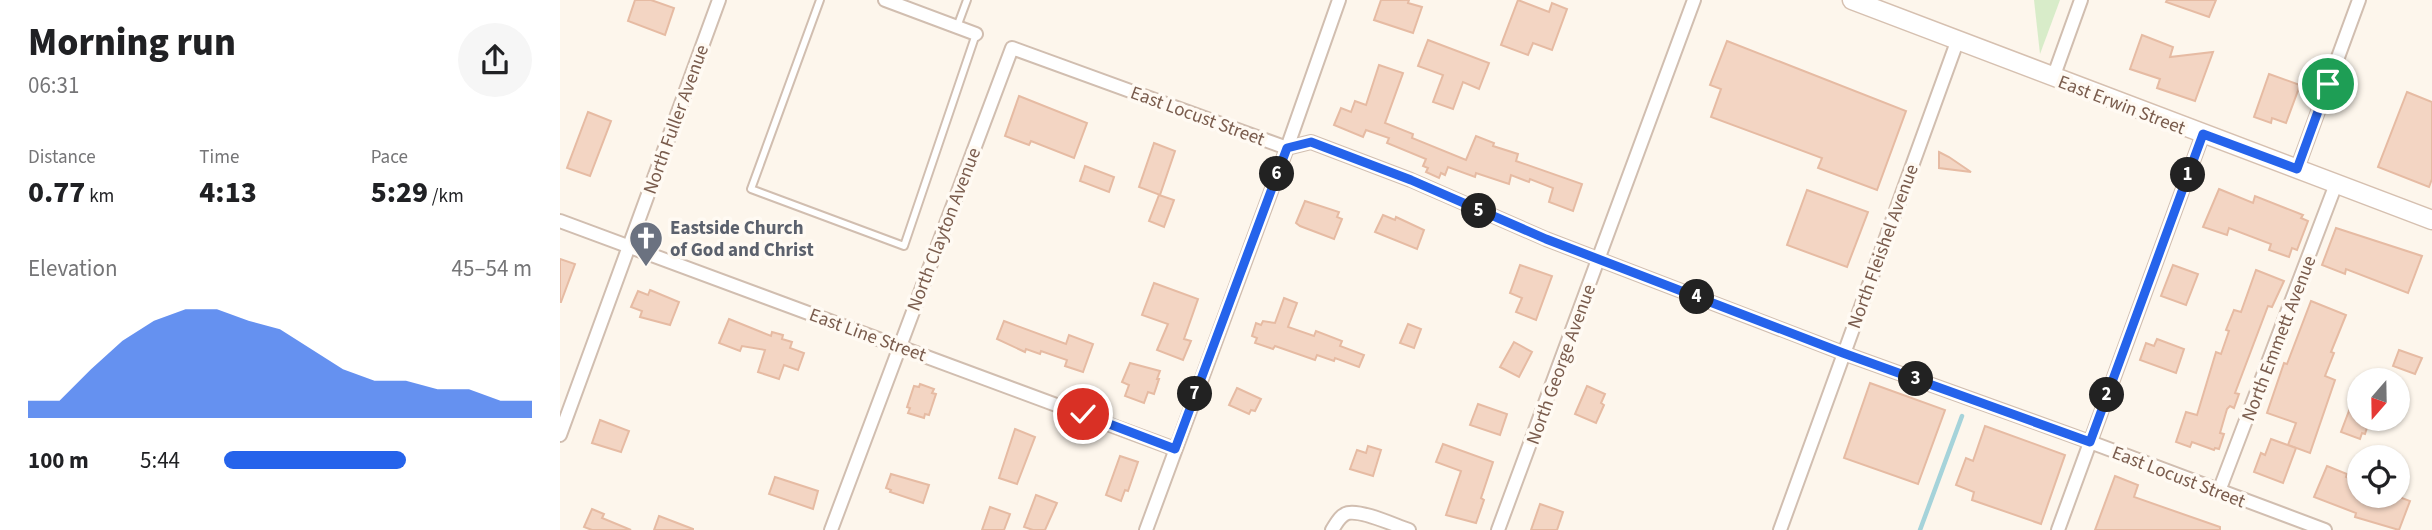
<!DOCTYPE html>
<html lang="en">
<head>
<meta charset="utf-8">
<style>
	body { margin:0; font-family:"Source Sans 3",sans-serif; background:#f6f6f6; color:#202124; height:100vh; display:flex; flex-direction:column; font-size:26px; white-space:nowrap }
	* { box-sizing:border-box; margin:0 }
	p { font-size:23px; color:#757577 }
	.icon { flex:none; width:38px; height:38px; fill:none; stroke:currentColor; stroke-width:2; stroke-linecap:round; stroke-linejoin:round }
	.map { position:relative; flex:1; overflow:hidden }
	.drawer { display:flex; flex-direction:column; background:#fff; width:560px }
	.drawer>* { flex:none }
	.needle { width:46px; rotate:200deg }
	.controls { position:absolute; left:1787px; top:368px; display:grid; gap:14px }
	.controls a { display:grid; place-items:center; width:63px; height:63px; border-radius:50%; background:#fff; box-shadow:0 2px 5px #0004; font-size:35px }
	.pin { position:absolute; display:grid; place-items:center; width:60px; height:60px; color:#fff; margin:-30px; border:4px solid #fff; border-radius:50%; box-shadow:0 2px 7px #0007 }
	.km { position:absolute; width:35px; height:35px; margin:-18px; border-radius:50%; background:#222; color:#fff; font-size:19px; line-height:35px; text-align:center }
	.round { display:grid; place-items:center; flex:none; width:74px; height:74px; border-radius:37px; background:#f6f6f6 }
	.headline { display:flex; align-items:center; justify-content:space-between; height:119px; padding:0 28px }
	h1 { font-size:38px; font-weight:800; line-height:52px }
	.metrics { display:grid; grid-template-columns:repeat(3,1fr); gap:10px; height:119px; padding:7px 28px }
	.metrics div { display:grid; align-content:center }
	.metrics b { font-size:30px; font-weight:800 }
	.metrics small { font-size:19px; font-weight:400 }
	.metrics p { font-size:19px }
	.chart { height:196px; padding:14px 28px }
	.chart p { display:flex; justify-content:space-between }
	.chart svg { width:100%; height:126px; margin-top:7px; fill:#2563eb; opacity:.7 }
	ul { padding:0 28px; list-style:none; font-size:23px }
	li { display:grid; grid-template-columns:112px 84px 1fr; align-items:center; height:52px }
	li i { height:18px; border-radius:9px; background:#2563eb }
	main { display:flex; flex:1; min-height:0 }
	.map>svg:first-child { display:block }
</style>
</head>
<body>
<main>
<section class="drawer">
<div class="headline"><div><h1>Morning run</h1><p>06:31</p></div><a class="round"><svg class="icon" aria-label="share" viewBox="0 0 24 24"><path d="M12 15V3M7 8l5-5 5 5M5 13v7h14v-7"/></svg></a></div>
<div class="metrics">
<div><p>Distance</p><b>0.77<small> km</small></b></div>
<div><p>Time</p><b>4:13</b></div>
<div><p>Pace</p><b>5:29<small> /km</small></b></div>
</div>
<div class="chart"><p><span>Elevation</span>45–54 m</p>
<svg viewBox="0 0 160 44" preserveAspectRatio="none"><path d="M0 44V38L10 38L20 27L30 17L40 10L50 6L60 6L70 10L80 13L90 20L100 27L110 31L120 31L130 34L140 34L150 38L160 38V44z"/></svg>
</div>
<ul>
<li><b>100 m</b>5:44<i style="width:59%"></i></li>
</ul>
</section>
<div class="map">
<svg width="1872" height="530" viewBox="0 0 1872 530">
	<rect width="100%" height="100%" fill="#fdf6ec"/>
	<polygon fill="#d8ecc9" points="1474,0 1500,0 1480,54"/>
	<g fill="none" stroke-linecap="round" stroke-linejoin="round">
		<polyline stroke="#a5d3da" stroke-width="4.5" points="1360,530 1402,416"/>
	</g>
	<g fill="#f3d5c3" stroke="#e6bba3" stroke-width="2">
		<polygon points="75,0 91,0 114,8 105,35 68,21"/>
		<polygon points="821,0 849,0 848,3 862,7 853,33 814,20"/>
		<polygon points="958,0 989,12 992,3 1007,9 992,50 973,43 968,55 941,45"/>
		<polygon points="1607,0 1656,0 1649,17 1606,2"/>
		<polygon points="1582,35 1613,47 1610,57 1653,52 1635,101 1597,88 1600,79 1570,69"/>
		<polygon points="868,40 929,63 919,89 903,82 893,109 873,102 883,75 858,66"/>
		<polygon points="1167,41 1346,111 1317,190 1258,168 1262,158 1151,117 1161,89 1150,85"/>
		<polygon points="819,65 843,73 825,123 853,134 852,138 906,160 916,136 934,143 933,146 958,154 956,161 1022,184 1013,211 989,202 993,188 970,179 969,182 951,175 949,184 916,173 915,177 888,167 885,175 881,173 879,178 866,172 868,168 863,166 866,159 827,143 829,138 806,130 803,137 774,125 781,108 791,112 795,101 806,105"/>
		<polygon points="1709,74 1740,85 1726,123 1712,118 1711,123 1694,117"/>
		<polygon points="1847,92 1872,102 1872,179 1869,187 1818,167"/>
		<polygon points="459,96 527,123 514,158 471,141 469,145 445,136"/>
		<polygon points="28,112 51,121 30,176 7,168"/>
		<polygon points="594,143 615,151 600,195 579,187"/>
		<polygon points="1379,152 1389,157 1411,172 1379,168"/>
		<polygon points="525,166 554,177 549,192 520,181"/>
		<polygon points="1659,189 1693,203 1695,196 1743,215 1741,218 1748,221 1737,250 1732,248 1729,257 1709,250 1711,244 1669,228 1667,235 1643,227"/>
		<polygon points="1247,190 1308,212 1287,267 1227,245"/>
		<polygon points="599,195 614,200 604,227 589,221"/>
		<polygon points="745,201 779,212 777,217 782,219 774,239 740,226 736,223"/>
		<polygon points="823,215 835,220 836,217 864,230 857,249 815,232"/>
		<polygon points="1776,228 1862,256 1848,293 1786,269 1785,274 1762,265"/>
		<polygon points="0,259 15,264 1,302 0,302"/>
		<polygon points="960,265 992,276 976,320 956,312 962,298 950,293"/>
		<polygon points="1613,265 1638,274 1626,305 1601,296"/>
		<polygon points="1696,270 1724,281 1712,307 1708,306 1675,393 1679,394 1674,408 1670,406 1667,409 1660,433 1664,434 1659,449 1655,448 1654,450 1632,442 1630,447 1616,442 1626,412 1637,415 1656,352 1661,354 1669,331 1666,330 1674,310 1681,312"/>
		<polygon points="594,283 638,299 624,339 631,341 623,360 597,350 608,324 582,315"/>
		<polygon points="90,290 119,302 110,325 80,317 82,311 71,307 78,291 88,295"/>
		<polygon points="724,298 737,303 728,327 754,336 756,331 782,341 780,346 804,355 799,367 775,358 774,361 757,355 755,360 715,346 713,349 695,343 697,338 692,336 696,323 701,325 703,321 715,323"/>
		<polygon points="1751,301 1786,315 1771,352 1774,353 1765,376 1775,380 1750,453 1728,445 1736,423 1707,413 1724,363 1727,364"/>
		<polygon points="169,319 211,336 212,332 223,335 222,339 232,342 230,348 244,353 238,370 224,365 219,379 198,372 205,350 182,346 180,351 159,343"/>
		<polygon points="444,321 506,344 509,335 533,344 523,372 505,366 507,360 481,351 480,354 466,349 465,352 437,339"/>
		<polygon points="848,324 861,329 854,348 840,343"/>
		<polygon points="1597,339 1624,349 1616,373 1580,360 1586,343 1594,346"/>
		<polygon points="954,342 972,352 959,377 940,367"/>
		<polygon points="1839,350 1862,358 1855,374 1833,366"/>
		<polygon points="570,363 600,371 597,379 599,379 594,394 588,392 584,403 565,396 569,385 562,382"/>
		<polygon points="1310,383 1385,410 1358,484 1284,458"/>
		<polygon points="360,384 374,389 372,393 376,394 369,415 365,414 364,418 348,413 350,408 347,407 354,386 359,387"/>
		<polygon points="1027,386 1045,394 1041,403 1044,405 1036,423 1015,414"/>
		<polygon points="1798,387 1799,418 1810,418 1805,434 1802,433 1800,439 1781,432"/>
		<polygon points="677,388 701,399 695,411 691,410 689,414 669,405"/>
		<polygon points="918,404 947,414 940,435 910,425"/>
		<polygon points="40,420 69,431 61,452 32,443"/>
		<polygon points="1425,426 1505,455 1481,524 1412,500 1414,492 1396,485 1406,458 1413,461"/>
		<polygon points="455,429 475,437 457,484 439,478"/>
		<polygon points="1711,439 1736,448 1723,483 1694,472 1701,453 1705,455"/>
		<polygon points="883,444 933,462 921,498 924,500 916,523 886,515 901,471 876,462"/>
		<polygon points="808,446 821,450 813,476 790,469 797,450 806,453"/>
		<polygon points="560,456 578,462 568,491 565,490 561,501 546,495"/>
		<polygon points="1767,466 1787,474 1786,477 1799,482 1799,495 1834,495 1850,501 1839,530 1795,517 1796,513 1754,497"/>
		<polygon points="331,474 369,485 363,503 330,492 331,490 326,488"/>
		<polygon points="1555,476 1578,485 1574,497 1660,527 1660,530 1535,530"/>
		<polygon points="215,477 258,491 253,509 209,494"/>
		<polygon points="476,495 497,503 485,530 473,530 464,527"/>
		<polygon points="980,504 1003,512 997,530 971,530"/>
		<polygon points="430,507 450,514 444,530 422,530"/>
		<polygon points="32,509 44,514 42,518 71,530 32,530 24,527"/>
		<polygon points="99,516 133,529 133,530 94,530"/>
	</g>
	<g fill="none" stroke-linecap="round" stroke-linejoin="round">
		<g stroke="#d1beb0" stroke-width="10">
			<g id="service">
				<polyline points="260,0 191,189 344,246 416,34"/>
				<polyline points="397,27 407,0"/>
			</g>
		</g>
		<g stroke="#d1beb0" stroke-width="16">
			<g id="minor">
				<polyline points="325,0 416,34"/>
				<polyline points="1493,78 1521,0"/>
				<polyline points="1737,169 1799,0"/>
				<polyline points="0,221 615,449"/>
				<polyline points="0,435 159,0"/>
				<polyline points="1659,491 1776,184"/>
				<polyline points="271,530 452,48 727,148 751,142 851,180 986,239 1283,353 1530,442 1765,530"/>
				<polyline points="586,530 727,148 779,0"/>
				<path d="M772 530C776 524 780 515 788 513 802 510 834 525 849 530"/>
				<polyline points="938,530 1134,0"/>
				<polyline points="1220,530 1397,42"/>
				<polyline points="1498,530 1643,134"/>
			</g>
		</g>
		<g stroke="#d6c0b0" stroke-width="21">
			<polyline id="secondary" points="1292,0 1872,220"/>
		</g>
		<use href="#service" stroke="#fff" stroke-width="6"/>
		<use href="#minor" stroke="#fff" stroke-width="12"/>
		<use href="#secondary" stroke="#fff" stroke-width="18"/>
	</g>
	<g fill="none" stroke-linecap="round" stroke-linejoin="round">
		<g stroke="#fff" stroke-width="14">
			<polyline id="route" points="523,414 615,449 727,148 751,142 851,180 986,239 1283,353 1530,442 1643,134 1737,169 1768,84"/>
		</g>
		<use href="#route" stroke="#2563eb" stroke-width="9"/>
	</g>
	<defs>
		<g id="church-pin" transform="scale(1.75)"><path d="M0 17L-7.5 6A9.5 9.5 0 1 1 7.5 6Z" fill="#6b7280" stroke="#fffaf3"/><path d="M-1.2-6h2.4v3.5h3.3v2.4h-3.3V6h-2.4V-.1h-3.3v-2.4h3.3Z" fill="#fff"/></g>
	</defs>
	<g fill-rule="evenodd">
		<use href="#church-pin" x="86" y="238"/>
	</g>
	<g text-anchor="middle" stroke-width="7" stroke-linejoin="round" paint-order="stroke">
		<g font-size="19" fill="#7a5c4d" stroke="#fffaf3">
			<text transform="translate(1562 104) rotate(21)" y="7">East Erwin Street</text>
			<text transform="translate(638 115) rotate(20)" y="7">East Locust Street</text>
			<text transform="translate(115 119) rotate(-70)" y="7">North Fuller Avenue</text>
			<text transform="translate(383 229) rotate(-69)" y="7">North Clayton Avenue</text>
			<text transform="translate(1322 246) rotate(-70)" y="7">North Fleishel Avenue</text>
			<text transform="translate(308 334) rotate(20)" y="7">East Line Street</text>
			<text transform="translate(1718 338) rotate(-69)" y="7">North Emmett Avenue</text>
			<text transform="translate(1000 364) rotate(-70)" y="7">North George Avenue</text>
			<text transform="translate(1619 476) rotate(21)" y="7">East Locust Street</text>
		</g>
		<g font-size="19" font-weight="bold" fill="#5b616d" stroke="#fffaf3" text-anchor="start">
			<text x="110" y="234">Eastside Church<tspan x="110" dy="22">of God and Christ</tspan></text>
		</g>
	</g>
</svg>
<div class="controls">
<a><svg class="needle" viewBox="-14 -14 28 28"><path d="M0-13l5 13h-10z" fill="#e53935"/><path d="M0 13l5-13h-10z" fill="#757577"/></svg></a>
<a><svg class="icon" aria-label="locate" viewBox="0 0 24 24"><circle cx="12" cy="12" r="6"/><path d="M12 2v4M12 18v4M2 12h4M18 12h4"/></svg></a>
</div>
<div class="pin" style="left:1768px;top:84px;background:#1e9e55"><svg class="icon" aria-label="arrive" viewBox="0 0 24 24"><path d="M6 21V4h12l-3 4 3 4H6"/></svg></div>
<div class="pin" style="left:523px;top:414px;background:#d93025"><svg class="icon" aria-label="check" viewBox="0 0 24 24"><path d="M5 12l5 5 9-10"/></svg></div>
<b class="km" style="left:1628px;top:175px">1</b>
<b class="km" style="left:1547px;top:395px">2</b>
<b class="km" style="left:1356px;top:379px">3</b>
<b class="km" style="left:1137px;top:297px">4</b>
<b class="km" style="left:919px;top:211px">5</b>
<b class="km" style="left:717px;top:174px">6</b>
<b class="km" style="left:635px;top:394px">7</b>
</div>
</main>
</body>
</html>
